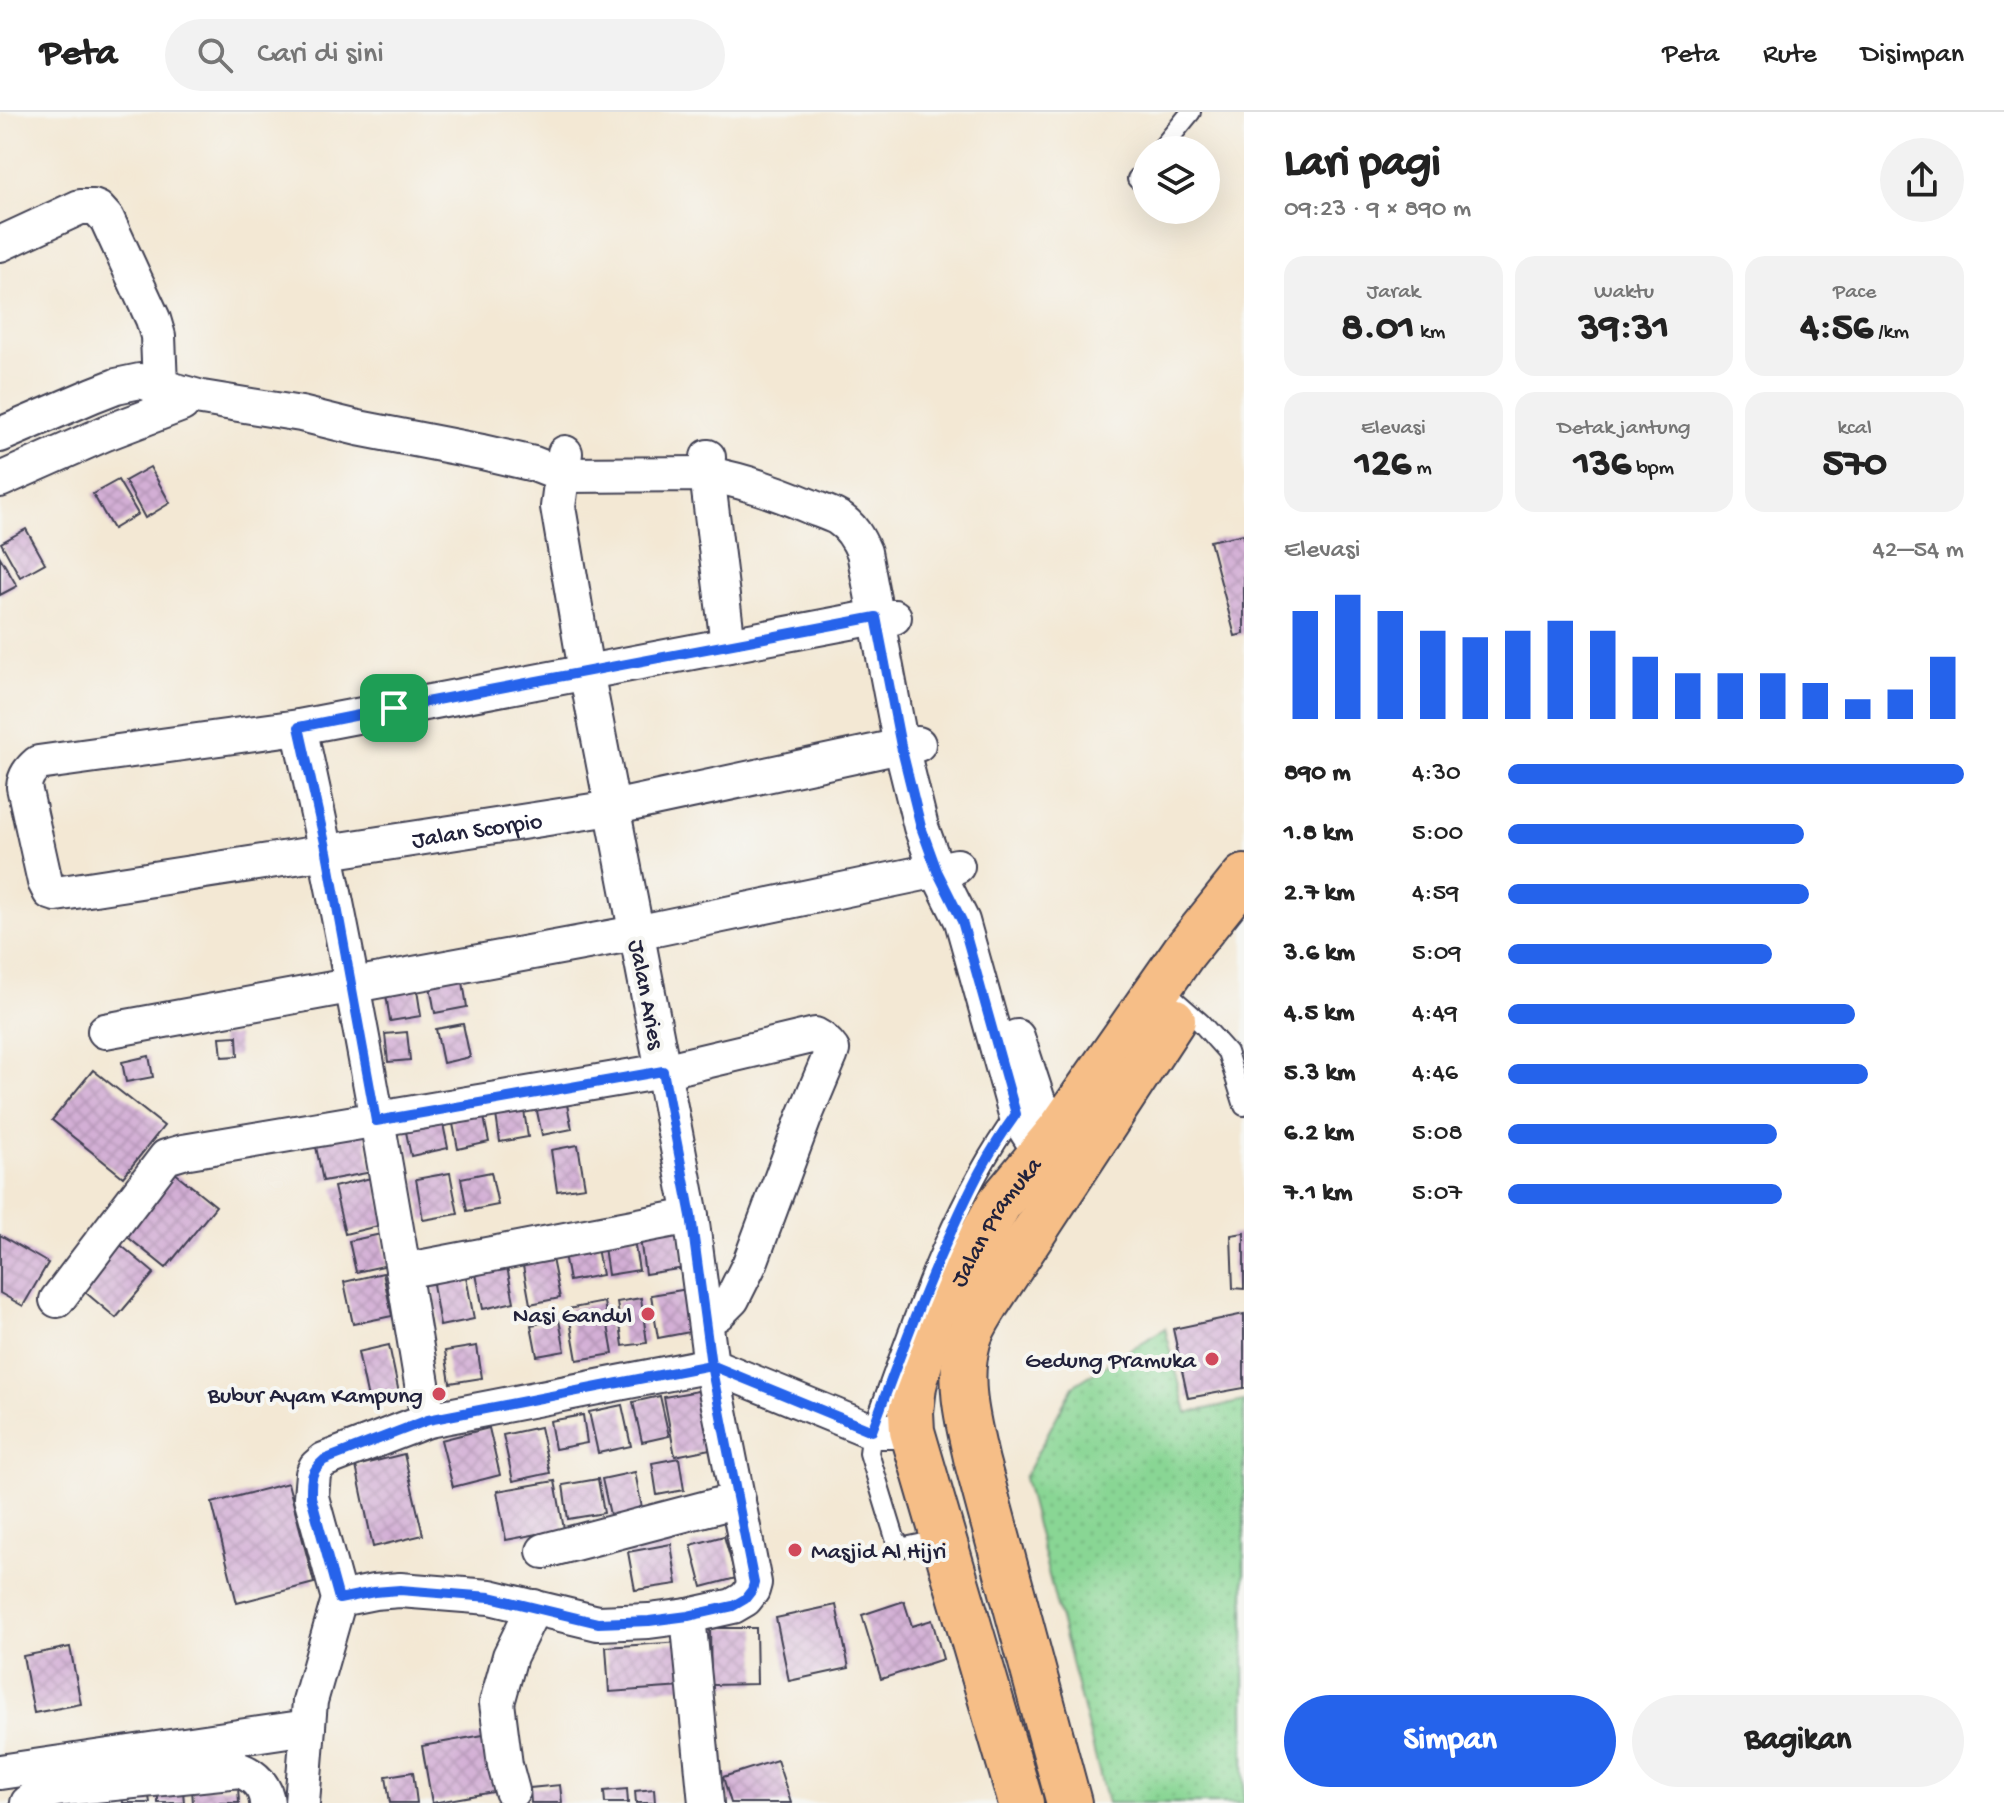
<!DOCTYPE html>
<html lang="id">
<head>
<meta charset="utf-8">
<style>
	body { margin:0; font-family:"Gochi Hand",sans-serif; background:#f2f2f2; color:#222; height:100vh; display:flex; flex-direction:column; font-size:30px; white-space:nowrap }
	* { box-sizing:border-box; margin:0 }
	p { font-size:26px; color:#767676 }
	.icon { flex:none; width:44px; height:44px; fill:none; stroke:currentColor; stroke-width:2; stroke-linecap:round; stroke-linejoin:round }
	.map { position:relative; flex:1; overflow:hidden }
	.details { display:flex; flex-direction:column; background:#fff; width:760px }
	.details>* { flex:none }
	.controls { position:absolute; left:1132px; top:24px; display:grid; gap:16px }
	.controls a { display:grid; place-items:center; width:88px; height:88px; border-radius:50%; background:#fff; box-shadow:0 8px 32px #0002; font-size:40px }
	.pin { position:absolute; display:grid; place-items:center; width:68px; height:68px; color:#fff; margin:-34px; border-radius:16px; box-shadow:0 4px 12px #0006 }
	.round { display:grid; place-items:center; flex:none; width:84px; height:84px; border-radius:42px; background:#f2f2f2 }
	.summary { display:flex; align-items:center; justify-content:space-between; height:136px; padding:0 40px }
	h1 { font-size:44px; font-weight:700; line-height:60px }
	.stats { display:grid; grid-template-columns:repeat(3,1fr); gap:12px; height:136px; padding:8px 40px }
	.stats div { display:grid; align-content:center; border-radius:20px; background:#f2f2f2; text-align:center }
	.stats b { font-size:40px; font-weight:700 }
	.stats small { font-size:22px; font-weight:400 }
	.stats p { font-size:22px }
	.chart { height:224px; padding:16px 40px }
	.chart p { display:flex; justify-content:space-between }
	.chart svg { width:100%; height:144px; margin-top:8px; stroke:#2563eb; stroke-width:6 }
	.primary-button { display:flex; gap:16px; margin-top:auto; padding:16px 40px }
	.primary-button a { flex:1; height:92px; border-radius:48px; background:#2563eb; color:#fff; font-size:32px; font-weight:700; line-height:92px; text-align:center }
	.primary-button a+a { background:#f2f2f2; color:#222 }
	ul { padding:0 40px; list-style:none; font-size:26px }
	li { display:grid; grid-template-columns:128px 96px 1fr; align-items:center; height:60px }
	li i { height:20px; border-radius:10px; background:#2563eb }
	header { display:flex; align-items:center; gap:48px; box-sizing:border-box; height:112px; padding:0 40px; background:#fff; border-bottom:2px solid #e0e0e0 }
	header strong { font-size:38px }
	nav { display:flex; gap:44px; margin-inline-start:auto; font-size:28px }
	.search { width:560px; height:72px; background:#f2f2f2; display:flex; align-items:center; gap:20px; box-sizing:border-box; padding:0 28px; border-radius:44px; color:#767676; font-size:30px }
	main { display:flex; flex:1; min-height:0 }
	.map>svg:first-child { display:block }
</style>
</head>
<body>
<header>
<strong>Peta</strong>
<div class="search"><svg class="icon" aria-label="search" viewBox="0 0 24 24"><circle cx="10" cy="10" r="6"/><path d="M15 15l6 6"/></svg>Cari di sini</div>
<nav><a>Peta</a><a>Rute</a><a>Disimpan</a></nav>
</header>
<main>
<div class="map">
<svg width="1244" height="1691" viewBox="0 0 1244 1691">
	<defs>
		<pattern id="grass-dots" width="8" height="8" patternUnits="userSpaceOnUse" patternTransform="scale(2)"><rect width="8" height="8" fill="#89d694"/><path d="M2 2h.1M6 6h.1" fill="none" stroke="#76b780" stroke-width="1.8" stroke-linecap="round"/></pattern>
		<pattern id="building-cross-hatch" width="8" height="8" patternUnits="userSpaceOnUse" patternTransform="scale(2)"><rect width="8" height="8" fill="#d3afd5"/><path d="M0 0l8 8M0 8l8-8" fill="none" stroke="#b596b8"/></pattern>
	</defs>
	<rect width="100%" height="100%" fill="#f6f6f2"/>
	<filter id="ink" filterUnits="userSpaceOnUse"><feTurbulence type="fractalNoise" baseFrequency=".0125" numOctaves="2"/><feDisplacementMap in="SourceGraphic" scale="16" xChannelSelector="R" yChannelSelector="G"/><feConvolveMatrix kernelMatrix="1 2 1 2 8 2 1 2 1" color-interpolation-filters="sRGB"/></filter>
	<filter id="wash" filterUnits="userSpaceOnUse"><feTurbulence type="fractalNoise" baseFrequency=".006" numOctaves="4" result="noise"/><feDisplacementMap in="SourceGraphic" scale="32" xChannelSelector="R" yChannelSelector="G"/><feGaussianBlur stdDeviation="1.8" result="paint"/><feColorMatrix in="noise" values="0 0 0 0 0 0 0 0 0 0 0 0 0 0 0 0 0 1.4 0 .05"/><feComposite in="paint" operator="in"/></filter>
	<g filter="url(#wash)">
		<rect width="100%" height="100%" fill="#f3e8d4"/>
		<polygon fill="url(#grass-dots)" stroke="#567c68" stroke-width="2" points="1165,1216 1187,1301 1244,1289 1244,1691 1107,1691 1024,1366 1073,1274"/>
		<g id="blocks">
			<g fill="url(#building-cross-hatch)">
				<polygon points="150,355 170,391 145,406 125,369"/>
				<polygon points="118,368 138,402 113,417 93,382"/>
				<polygon points="26,417 45,451 20,465 1,431"/>
				<polygon points="1244,422 1244,522 1235,524 1210,429"/>
				<polygon points="0,445 17,474 0,483"/>
				<polygon points="461,857 467,895 435,901 428,863"/>
				<polygon points="415,865 421,904 390,909 384,869"/>
				<polygon points="463,912 470,945 443,951 436,917"/>
				<polygon points="407,920 410,948 388,950 385,922"/>
				<polygon points="237,924 238,944 222,945 220,925"/>
				<polygon points="149,944 153,965 126,970 122,950"/>
				<polygon points="93,958 164,1014 123,1065 52,1008"/>
				<polygon points="564,978 572,1017 542,1023 534,985"/>
				<polygon points="523,992 528,1025 500,1030 495,996"/>
				<polygon points="483,1000 489,1030 458,1037 452,1007"/>
				<polygon points="442,1007 448,1036 411,1044 405,1015"/>
				<polygon points="364,1015 372,1060 323,1069 314,1025"/>
				<polygon points="578,1033 585,1075 557,1079 551,1038"/>
				<polygon points="164,1052 216,1094 166,1156 114,1114"/>
				<polygon points="491,1060 498,1093 467,1099 461,1066"/>
				<polygon points="450,1061 458,1102 423,1108 416,1067"/>
				<polygon points="375,1065 386,1112 345,1122 334,1075"/>
				<polygon points="679,1114 685,1156 645,1162 639,1119"/>
				<polygon points="1244,1121 1244,1177 1233,1176 1231,1123"/>
				<polygon points="381,1122 388,1153 356,1160 349,1129"/>
				<polygon points="0,1123 48,1151 23,1194 0,1181"/>
				<polygon points="633,1123 639,1158 608,1163 603,1128"/>
				<polygon points="595,1125 602,1163 569,1169 562,1131"/>
				<polygon points="117,1130 154,1161 116,1206 79,1175"/>
				<polygon points="550,1137 560,1186 530,1192 521,1143"/>
				<polygon points="505,1145 514,1190 483,1197 474,1152"/>
				<polygon points="465,1159 474,1207 440,1214 432,1166"/>
				<polygon points="383,1161 392,1204 353,1212 344,1170"/>
				<polygon points="688,1177 695,1219 658,1226 651,1183"/>
				<polygon points="641,1186 647,1231 623,1234 617,1190"/>
				<polygon points="604,1190 613,1242 577,1248 568,1197"/>
				<polygon points="1244,1202 1244,1276 1188,1286 1173,1217"/>
				<polygon points="559,1208 565,1239 537,1244 531,1213"/>
				<polygon points="389,1233 400,1286 369,1292 358,1240"/>
				<polygon points="477,1234 482,1266 450,1271 445,1239"/>
				<polygon points="715,1276 725,1334 675,1344 664,1285"/>
				<polygon points="660,1284 669,1324 642,1330 633,1290"/>
				<polygon points="622,1293 631,1334 598,1341 589,1300"/>
				<polygon points="583,1303 587,1331 555,1337 550,1309"/>
				<polygon points="540,1315 550,1361 513,1369 503,1323"/>
				<polygon points="489,1316 500,1363 453,1375 441,1328"/>
				<polygon points="404,1342 423,1423 373,1435 356,1354"/>
				<polygon points="679,1346 684,1378 657,1383 652,1351"/>
				<polygon points="635,1360 643,1401 611,1407 602,1367"/>
				<polygon points="598,1367 604,1401 568,1407 563,1373"/>
				<polygon points="555,1369 564,1417 506,1428 497,1379"/>
				<polygon points="288,1371 314,1471 237,1491 212,1391"/>
				<polygon points="724,1424 736,1466 702,1475 691,1433"/>
				<polygon points="671,1432 677,1472 635,1478 628,1440"/>
				<polygon points="904,1489 912,1514 932,1508 943,1547 881,1567 862,1503"/>
				<polygon points="836,1493 849,1556 789,1569 776,1506"/>
				<polygon points="710,1516 756,1516 757,1572 711,1573"/>
				<polygon points="681,1530 683,1575 609,1580 606,1535"/>
				<polygon points="70,1535 81,1592 34,1601 23,1544"/>
				<polygon points="489,1622 499,1679 432,1691 422,1634"/>
				<polygon points="777,1648 791,1691 731,1691 723,1665"/>
				<polygon points="413,1660 417,1691 390,1691 386,1664"/>
				<polygon points="560,1673 562,1691 531,1691 530,1676"/>
				<polygon points="238,1675 239,1691 193,1691 192,1677"/>
				<polygon points="148,1677 150,1691 123,1691 122,1681"/>
				<polygon points="627,1677 628,1691 605,1691 604,1679"/>
				<polygon points="654,1677 655,1691 636,1691 635,1679"/>
				<polygon points="183,1679 184,1691 158,1691 158,1681"/>
			</g>
		</g>
	</g>
	<g filter="url(#ink)">
		<use href="#blocks" fill-opacity="0" stroke="#414052" stroke-width="2"/>
		<g fill="none" stroke-linecap="round" stroke-linejoin="round">
			<g stroke="#414052" stroke-width="22">
				<g id="lane">
					<polyline points="1160,38 1191,0"/>
					<polyline points="1137,67 1146,56"/>
					<polyline points="1176,889 1201,911 1227,940 1244,994"/>
					<path d="M943 1427 905 1435 900 1433 895 1426 869 1341 872 1319C911 1213 949 1094 1016 1002L1022 999"/>
				</g>
			</g>
			<g stroke="#414052" stroke-width="38">
				<g id="street">
					<polyline points="0,132 80,95 93,95 98,97 107,107 153,207 158,224 161,299"/>
					<path d="M0 323 93 283 116 274 140 269 202 286 301 302 358 316 482 340 534 352 562 363 707 362C742 368 776 380 809 394 818 398 829 401 838 406 851 414 858 426 864 440L901 634 921 715 937 759 962 809 1016 1002 1040 1040"/>
					<polyline points="708,345 707,362 728,533"/>
					<polyline points="0,368 106,321 182,292"/>
					<path id="s1" d="M894 505H876L299 615 38 651C30 658 25 664 24 675L45 770 50 780 56 782 612 696 901 634 918 632"/>
					<path d="M299 615C350 844 390 1076 428 1308"/>
					<polyline points="105,919 636,821 957,754"/>
					<polyline points="1017,925 1038,989 1059,1019"/>
					<polyline points="403,1159 691,1104"/>
					<path d="M57 1188 166 1045 183 1040 663 959 815 923C823 927 827 931 832 938L830 944 804 1006 750 1151 732 1187 718 1201 706 1208"/>
					<polyline points="544,1439 738,1388"/>
					<polyline points="339,1487 374,1480 400,1478 490,1485 598,1511 649,1509 688,1504 733,1494 745,1487 752,1478 754,1471 711,1253 691,1104 586,559 558,395 565,341"/>
					<polyline points="688,1504 706,1691"/>
					<polyline points="0,1660 308,1615"/>
					<polyline points="512,1679 505,1653 497,1591 510,1544 534,1495"/>
					<path d="M28 1691 41 1681 56 1677 240 1658C255 1664 266 1675 267 1691"/>
					<polyline points="302,1691 310,1589 339,1487 311,1385 313,1362 316,1355 324,1348 428,1308 711,1253 872,1319 912,1319"/>
				</g>
			</g>
			<g stroke="#414052" stroke-width="48">
				<g id="primary">
					<path id="s2" d="M1021 1691 912 1319 911 1300 914 1274 927 1224 999 1092 1059 1019 1184 840 1244 765"/>
					<path d="M1069 1691 977 1350C968 1310 957 1270 968 1230 971 1216 981 1202 988 1190L1173 908"/>
				</g>
			</g>
			<use href="#lane" stroke="#fff" stroke-width="18"/>
			<use href="#street" stroke="#fff" stroke-width="34"/>
			<use href="#primary" stroke="#f6be87" stroke-width="44"/>
		</g>
	</g>
	<g fill="none" stroke-linecap="round" stroke-linejoin="round" filter="url(#ink)">
		<g stroke="#fff" stroke-width="16">
			<path id="route" d="M394 596 299 615 327 740 376 1009 663 959 691 1104 711 1253 754 1471 752 1478 745 1487 733 1494 688 1504 649 1509 598 1511 490 1485 400 1478 374 1480 339 1487 311 1385C311 1368 310 1360 324 1348L428 1308 711 1253 872 1319C897 1252 921 1185 951 1120 971 1075 987 1042 1016 1002L962 809 937 759 921 715 901 634 876 505 394 596"/>
		</g>
		<use href="#route" stroke="#2563eb" stroke-width="10"/>
	</g>
	<g fill="#d1495b" stroke="#f6f6f2" stroke-width="3">
		<circle cx="648" cy="1202" r="8"/>
		<circle cx="1212" cy="1247" r="8"/>
		<circle cx="439" cy="1282" r="8"/>
		<circle cx="795" cy="1438" r="8"/>
	</g>
	<g text-anchor="middle" stroke-width="8" stroke-linejoin="round" paint-order="stroke">
		<g font-size="24" fill="#22223b" stroke="#f6f6f2">
			<text dy="8" stroke="none"><textPath href="#s1" startOffset="1438">Jalan Scorpio</textPath></text>
			<text transform="translate(648 882) rotate(79)" y="8">Jalan Aries</text>
			<text dy="8" stroke="none"><textPath href="#s2" startOffset="618">Jalan Pramuka</textPath></text>
		</g>
		<g font-size="24" fill="#22223b" stroke="#f6f6f2" text-anchor="end">
			<text x="632" y="1210">Nasi Gandul</text>
			<text x="1196" y="1255">Gedung Pramuka</text>
			<text x="423" y="1290">Bubur Ayam Kampung</text>
			<text x="811" y="1446" text-anchor="start">Masjid Al Hijri</text>
		</g>
	</g>
</svg>
<div class="controls">
<a><svg class="icon" aria-label="layers" viewBox="0 0 24 24"><path d="M12 4l9 5-9 5-9-5zM3 14l9 5 9-5"/></svg></a>
</div>
<div class="pin" style="left:394px;top:596px;background:#1e9e55"><svg class="icon" aria-label="arrive" viewBox="0 0 24 24"><path d="M6 21V4h12l-3 4 3 4H6"/></svg></div>
</div>
<section class="details">
<div class="summary"><div><h1>Lari pagi</h1><p>09:23 · 9 × 890 m</p></div><a class="round"><svg class="icon" aria-label="share" viewBox="0 0 24 24"><path d="M12 15V3M7 8l5-5 5 5M5 13v7h14v-7"/></svg></a></div>
<div class="stats">
<div><p>Jarak</p><b>8.01<small> km</small></b></div>
<div><p>Waktu</p><b>39:31</b></div>
<div><p>Pace</p><b>4:56<small> /km</small></b></div>
</div>
<div class="stats">
<div><p>Elevasi</p><b>126<small> m</small></b></div>
<div><p>Detak jantung</p><b>136<small> bpm</small></b></div>
<div><p>kcal</p><b>570</b></div>
</div>
<div class="chart"><p><span>Elevasi</span>42–54 m</p>
<svg viewBox="0 0 160 44" preserveAspectRatio="none"><path d="M5 44V11M15 44V6M25 44V11M35 44V17M45 44V19M55 44V17M65 44V14M75 44V17M85 44V25M95 44V30M105 44V30M115 44V30M125 44V33M135 44V38M145 44V35M155 44V25"/></svg>
</div>
<ul>
<li><b>890 m</b>4:30<i style="width:100%"></i></li>
<li><b>1.8 km</b>5:00<i style="width:65%"></i></li>
<li><b>2.7 km</b>4:59<i style="width:66%"></i></li>
<li><b>3.6 km</b>5:09<i style="width:58%"></i></li>
<li><b>4.5 km</b>4:49<i style="width:76%"></i></li>
<li><b>5.3 km</b>4:46<i style="width:79%"></i></li>
<li><b>6.2 km</b>5:08<i style="width:59%"></i></li>
<li><b>7.1 km</b>5:07<i style="width:60%"></i></li>
</ul>
<div class="primary-button"><a>Simpan</a><a>Bagikan</a></div>
</section>
</main>
</body>
</html>
